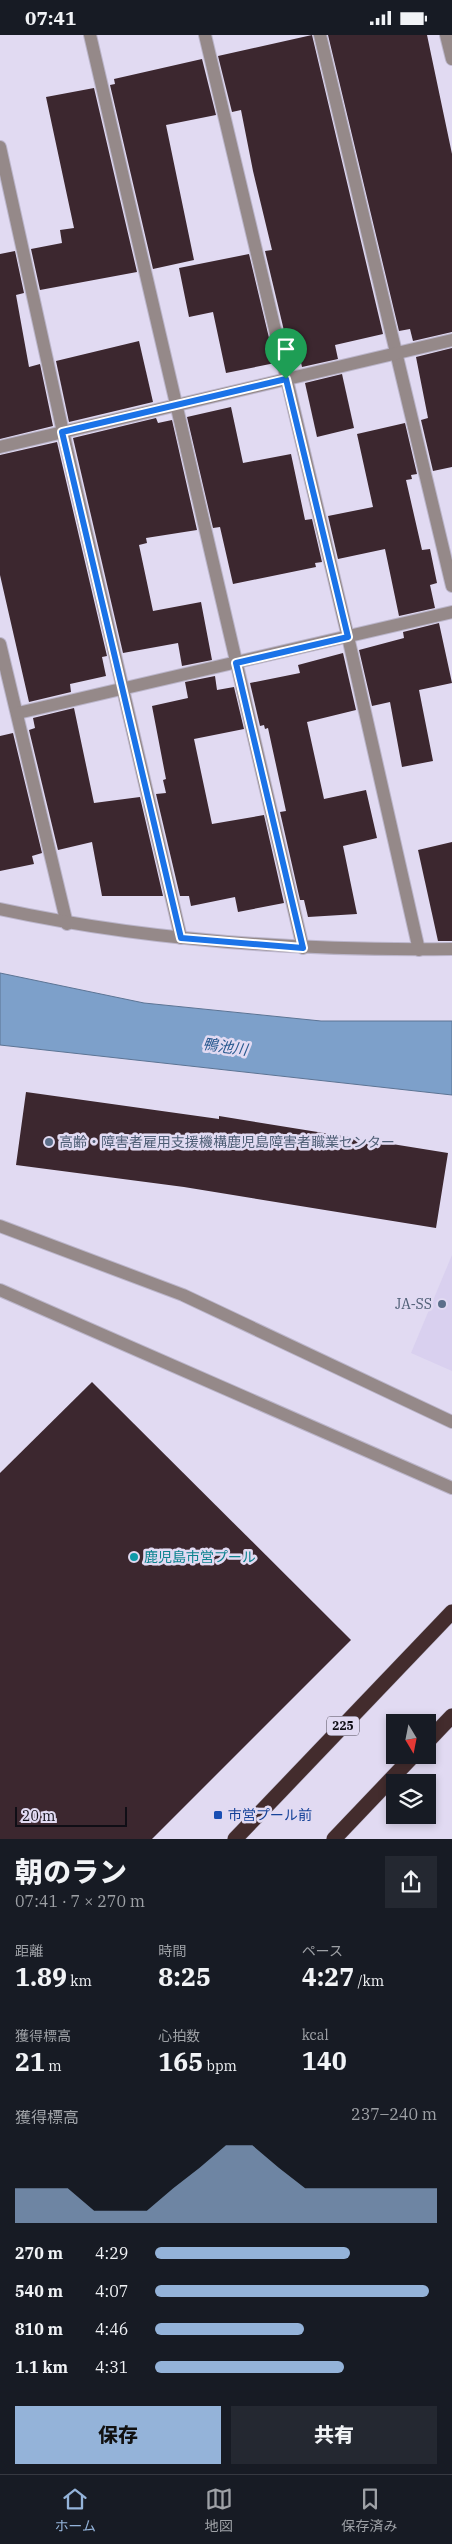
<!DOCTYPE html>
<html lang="ja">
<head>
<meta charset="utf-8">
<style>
	body { margin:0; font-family:"IBM Plex Serif","Noto Sans JP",serif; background:#242831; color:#f1f3f6; height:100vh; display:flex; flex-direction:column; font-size:19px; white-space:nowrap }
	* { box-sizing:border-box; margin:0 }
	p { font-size:16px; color:#9ea1a6 }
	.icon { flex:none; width:28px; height:28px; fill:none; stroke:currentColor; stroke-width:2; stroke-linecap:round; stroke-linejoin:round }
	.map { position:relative; height:1804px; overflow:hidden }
	.panel { display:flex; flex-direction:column; background:#171b24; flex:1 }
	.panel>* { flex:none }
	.needle { width:32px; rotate:170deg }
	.tools { position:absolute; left:386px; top:1679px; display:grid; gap:10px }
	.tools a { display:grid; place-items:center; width:50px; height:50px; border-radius:0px; background:#171b24; box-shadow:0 2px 8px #0003; font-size:25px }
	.scale { position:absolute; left:15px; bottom:12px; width:112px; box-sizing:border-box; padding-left:5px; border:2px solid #100e16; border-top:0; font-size:14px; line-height:18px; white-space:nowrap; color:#100e16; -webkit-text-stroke:4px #e1daf2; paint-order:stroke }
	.pin { position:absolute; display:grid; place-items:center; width:42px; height:42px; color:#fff; margin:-51px -21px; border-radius:50% 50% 50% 0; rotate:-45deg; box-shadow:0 0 5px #0007 }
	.pin .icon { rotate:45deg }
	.round { display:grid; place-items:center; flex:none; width:52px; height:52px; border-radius:0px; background:#242831 }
	.headline { display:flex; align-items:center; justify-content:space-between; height:85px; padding:0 15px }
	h1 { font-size:28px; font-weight:800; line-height:38px }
	.figures { display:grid; grid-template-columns:repeat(3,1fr); gap:8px; height:85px; padding:5px 15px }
	.figures div { display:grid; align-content:center }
	.figures b { font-size:25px; font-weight:800 }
	.figures small { font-size:14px; font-weight:400 }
	.figures p { font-size:14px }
	.chart { height:140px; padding:10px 15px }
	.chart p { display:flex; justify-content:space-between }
	.chart svg { width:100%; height:90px; margin-top:5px; fill:#94b3d9; opacity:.7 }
	.cta { display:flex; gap:10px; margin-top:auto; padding:10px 15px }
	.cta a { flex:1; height:58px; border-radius:0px; background:#94b3d9; color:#111; font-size:20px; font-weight:800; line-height:58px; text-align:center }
	.cta a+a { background:#242831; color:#f1f3f6 }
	ul { padding:0 15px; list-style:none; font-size:16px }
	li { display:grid; grid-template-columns:80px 60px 1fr; align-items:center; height:38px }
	li i { height:12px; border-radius:6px; background:#94b3d9 }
	.status { display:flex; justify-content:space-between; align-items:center; height:35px; padding:0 25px; background:#171b24; direction:ltr }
	.status svg { height:14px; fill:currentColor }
	.menu { display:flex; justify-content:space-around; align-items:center; height:70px; border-top:1px solid #363941; background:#171b24; font-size:14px; color:#9ea1a6 }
	.menu a { display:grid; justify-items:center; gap:2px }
	.menu .active { color:#94b3d9 }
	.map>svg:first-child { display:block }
</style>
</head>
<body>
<div class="status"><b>07:41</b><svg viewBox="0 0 49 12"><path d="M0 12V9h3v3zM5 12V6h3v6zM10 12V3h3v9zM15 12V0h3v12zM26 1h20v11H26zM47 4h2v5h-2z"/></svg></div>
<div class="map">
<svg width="452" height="1804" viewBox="0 0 452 1804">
	<rect width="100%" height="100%" fill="#e1daf2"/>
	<polygon fill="#d9d0ef" points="452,1220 452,1336 411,1318"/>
	<polygon fill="#7da0ca" stroke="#5c7494" points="0,938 144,968 321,986 452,986 452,1060 0,1010"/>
	<g fill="#3c272f">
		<polygon points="312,0 383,299 335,310 338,324 302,332 300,323 291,325 265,216 272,215 253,136 241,75 232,77 218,21"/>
		<polygon points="328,0 427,0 452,119 452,297 413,306 410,294 399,296"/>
		<polygon points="202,24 216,80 166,90 194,225 153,234 110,50 115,49 114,44"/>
		<polygon points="94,53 137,237 40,255 31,214 62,208 60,195 74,193 46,62"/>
		<polygon points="15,216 24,258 16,260 29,332 40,329 53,391 0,404 0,219"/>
		<polygon points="249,219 275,328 226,338 213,277 189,282 179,233"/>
		<polygon points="139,306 153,367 69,387 56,326"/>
		<polygon points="452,313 452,432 433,436 421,385 428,383 416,322"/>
		<polygon points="342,339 354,393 317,402 305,348"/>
		<polygon points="231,372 243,428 291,419 305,485 312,484 322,527 315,528 316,532 233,549 220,492 213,493 187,382"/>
		<polygon points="156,383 158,388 172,385 197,495 146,503 147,508 139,510 153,576 201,567 212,625 182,631 178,608 123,618 73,403"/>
		<polygon points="405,388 417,439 411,440 412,444 406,445 422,515 430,514 437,548 430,550 435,573 399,581 385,514 338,524 328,481 373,472 357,399"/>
		<polygon points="57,407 107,621 102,622 106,641 70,649 71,657 29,667 0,540 0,420"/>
		<polygon points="439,588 452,648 419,655 433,726 402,732 390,667 372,671 359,615 404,603 403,597"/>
		<polygon points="343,618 356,675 307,687 324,764 366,755 377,803 343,811 357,879 308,882 304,865 300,865 280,777 286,776 268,693 265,694 264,690 260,691 250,648 300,638 298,630"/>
		<polygon points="215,641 217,655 234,652 244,694 194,704 212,789 264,780 284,868 238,877 235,862 191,871 189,861 180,861 156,759 166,758 163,745 166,744 152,671 188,663 185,647"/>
		<polygon points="74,673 94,768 140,762 163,861 102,861 92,807 58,815 29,695 35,693 33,683"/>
		<polygon points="13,698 42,818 32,821 34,829 0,836 0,701"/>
		<polygon points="452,807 452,906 438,906 418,815"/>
		<polygon points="26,1057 219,1084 219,1081 448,1118 436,1193 184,1152 16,1130"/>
		<polygon points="92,1347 351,1605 152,1804 0,1804 0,1438"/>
	</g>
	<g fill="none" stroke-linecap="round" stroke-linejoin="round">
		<g stroke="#bbb5ca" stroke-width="14">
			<g id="minor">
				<polyline points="90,0 303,913"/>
				<polyline points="205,0 348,602 419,915"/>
				<polyline points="320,0 452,551"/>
				<polyline points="446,0 452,24"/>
				<polyline points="0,112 63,397 181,903"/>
				<polyline points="0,412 452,305"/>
				<polyline points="0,609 67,889"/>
				<polyline points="18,678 452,577"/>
				<path d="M0 874C148 906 300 916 452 914"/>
				<polyline points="0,1191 183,1260 452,1387"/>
				<polyline points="0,1255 452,1453"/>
			</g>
		</g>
		<g stroke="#bbb5ca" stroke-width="16">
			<g id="highway">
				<polyline points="428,1706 452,1681"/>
				<polyline points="235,1804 452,1577"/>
				<polyline points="334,1804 414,1720"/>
			</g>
		</g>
		<use href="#minor" stroke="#958989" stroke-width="12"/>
		<use href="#highway" stroke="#432c2d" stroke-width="15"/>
	</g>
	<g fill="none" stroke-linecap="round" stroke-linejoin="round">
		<g stroke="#fff" stroke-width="10">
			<polygon id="route" points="286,344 348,602 236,628 303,913 181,903 62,397"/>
		</g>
		<use href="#route" stroke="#1a73e8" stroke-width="6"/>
	</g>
	<g fill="#5c6f8a" stroke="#e1daf2" stroke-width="2">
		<circle cx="49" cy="1107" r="5"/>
		<circle cx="442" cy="1269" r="5"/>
	</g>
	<circle fill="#0f9aa8" stroke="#e1daf2" stroke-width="2" cx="134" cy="1522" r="5"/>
	<rect fill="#1a4fb4" stroke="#e1daf2" stroke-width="2" x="213" y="1775" width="10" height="10" rx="2.5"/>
	<g text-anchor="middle" stroke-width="5" stroke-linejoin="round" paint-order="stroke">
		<rect fill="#e1daf2" stroke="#4f4b58" stroke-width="1" x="327" y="1681.5" width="32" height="19" rx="4"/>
		<g font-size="12" font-weight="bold" fill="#100e16">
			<text x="343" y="1695">225</text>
		</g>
		<g font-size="14" fill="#4e5e75" stroke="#e1daf2" text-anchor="start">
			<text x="59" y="1112">高齢・障害者雇用支援機構鹿児島障害者職業センター</text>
			<text x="432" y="1274" text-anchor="end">JA-SS</text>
		</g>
		<g font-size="14" fill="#0d838f" stroke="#e1daf2" text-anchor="start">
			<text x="144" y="1527">鹿児島市営プール</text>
		</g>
		<g font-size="14" fill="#164399" stroke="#e1daf2" text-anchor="start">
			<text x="228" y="1785">市営プール前</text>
		</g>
		<g font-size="15" font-style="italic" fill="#28598f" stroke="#e1daf2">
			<text transform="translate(225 1012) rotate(8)" y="5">鴨池川</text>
		</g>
	</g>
</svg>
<div class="tools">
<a><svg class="needle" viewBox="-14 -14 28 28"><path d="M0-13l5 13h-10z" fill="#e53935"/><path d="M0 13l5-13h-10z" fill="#9ea1a6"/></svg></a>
<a><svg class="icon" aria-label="layers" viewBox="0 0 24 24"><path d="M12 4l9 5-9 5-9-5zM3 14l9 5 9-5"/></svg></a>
</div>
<div class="scale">20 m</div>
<div class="pin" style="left:286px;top:344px;background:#1e9e55"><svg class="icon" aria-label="arrive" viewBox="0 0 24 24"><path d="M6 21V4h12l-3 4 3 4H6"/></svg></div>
</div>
<section class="panel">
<div class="headline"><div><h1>朝のラン</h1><p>07:41 · 7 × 270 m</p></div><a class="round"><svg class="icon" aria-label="share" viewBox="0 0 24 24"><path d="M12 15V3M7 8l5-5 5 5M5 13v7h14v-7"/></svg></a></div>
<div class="figures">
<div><p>距離</p><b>1.89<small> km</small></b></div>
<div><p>時間</p><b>8:25</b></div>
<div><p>ペース</p><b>4:27<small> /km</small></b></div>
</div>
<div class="figures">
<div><p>獲得標高</p><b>21<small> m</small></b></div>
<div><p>心拍数</p><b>165<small> bpm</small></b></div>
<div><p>kcal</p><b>140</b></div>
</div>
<div class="chart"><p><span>獲得標高</span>237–240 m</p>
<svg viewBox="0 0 160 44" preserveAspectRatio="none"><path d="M0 44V27L10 27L20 27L30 38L40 38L50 38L60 27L70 17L80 6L90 6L100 17L110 27L120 27L130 27L140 27L150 27L160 27V44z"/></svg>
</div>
<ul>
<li><b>270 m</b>4:29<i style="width:69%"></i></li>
<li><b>540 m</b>4:07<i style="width:97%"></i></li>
<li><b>810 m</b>4:46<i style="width:53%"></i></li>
<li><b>1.1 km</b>4:31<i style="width:67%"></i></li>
</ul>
<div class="cta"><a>保存</a><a>共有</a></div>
</section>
<nav class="menu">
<a class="active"><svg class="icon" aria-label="home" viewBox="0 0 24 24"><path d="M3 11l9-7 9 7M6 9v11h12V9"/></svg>ホーム</a>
<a><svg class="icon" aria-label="map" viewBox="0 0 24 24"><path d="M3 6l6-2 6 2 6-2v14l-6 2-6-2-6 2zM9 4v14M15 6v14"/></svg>地図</a>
<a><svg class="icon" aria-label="saved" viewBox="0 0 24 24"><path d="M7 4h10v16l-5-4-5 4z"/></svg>保存済み</a>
</nav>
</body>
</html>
